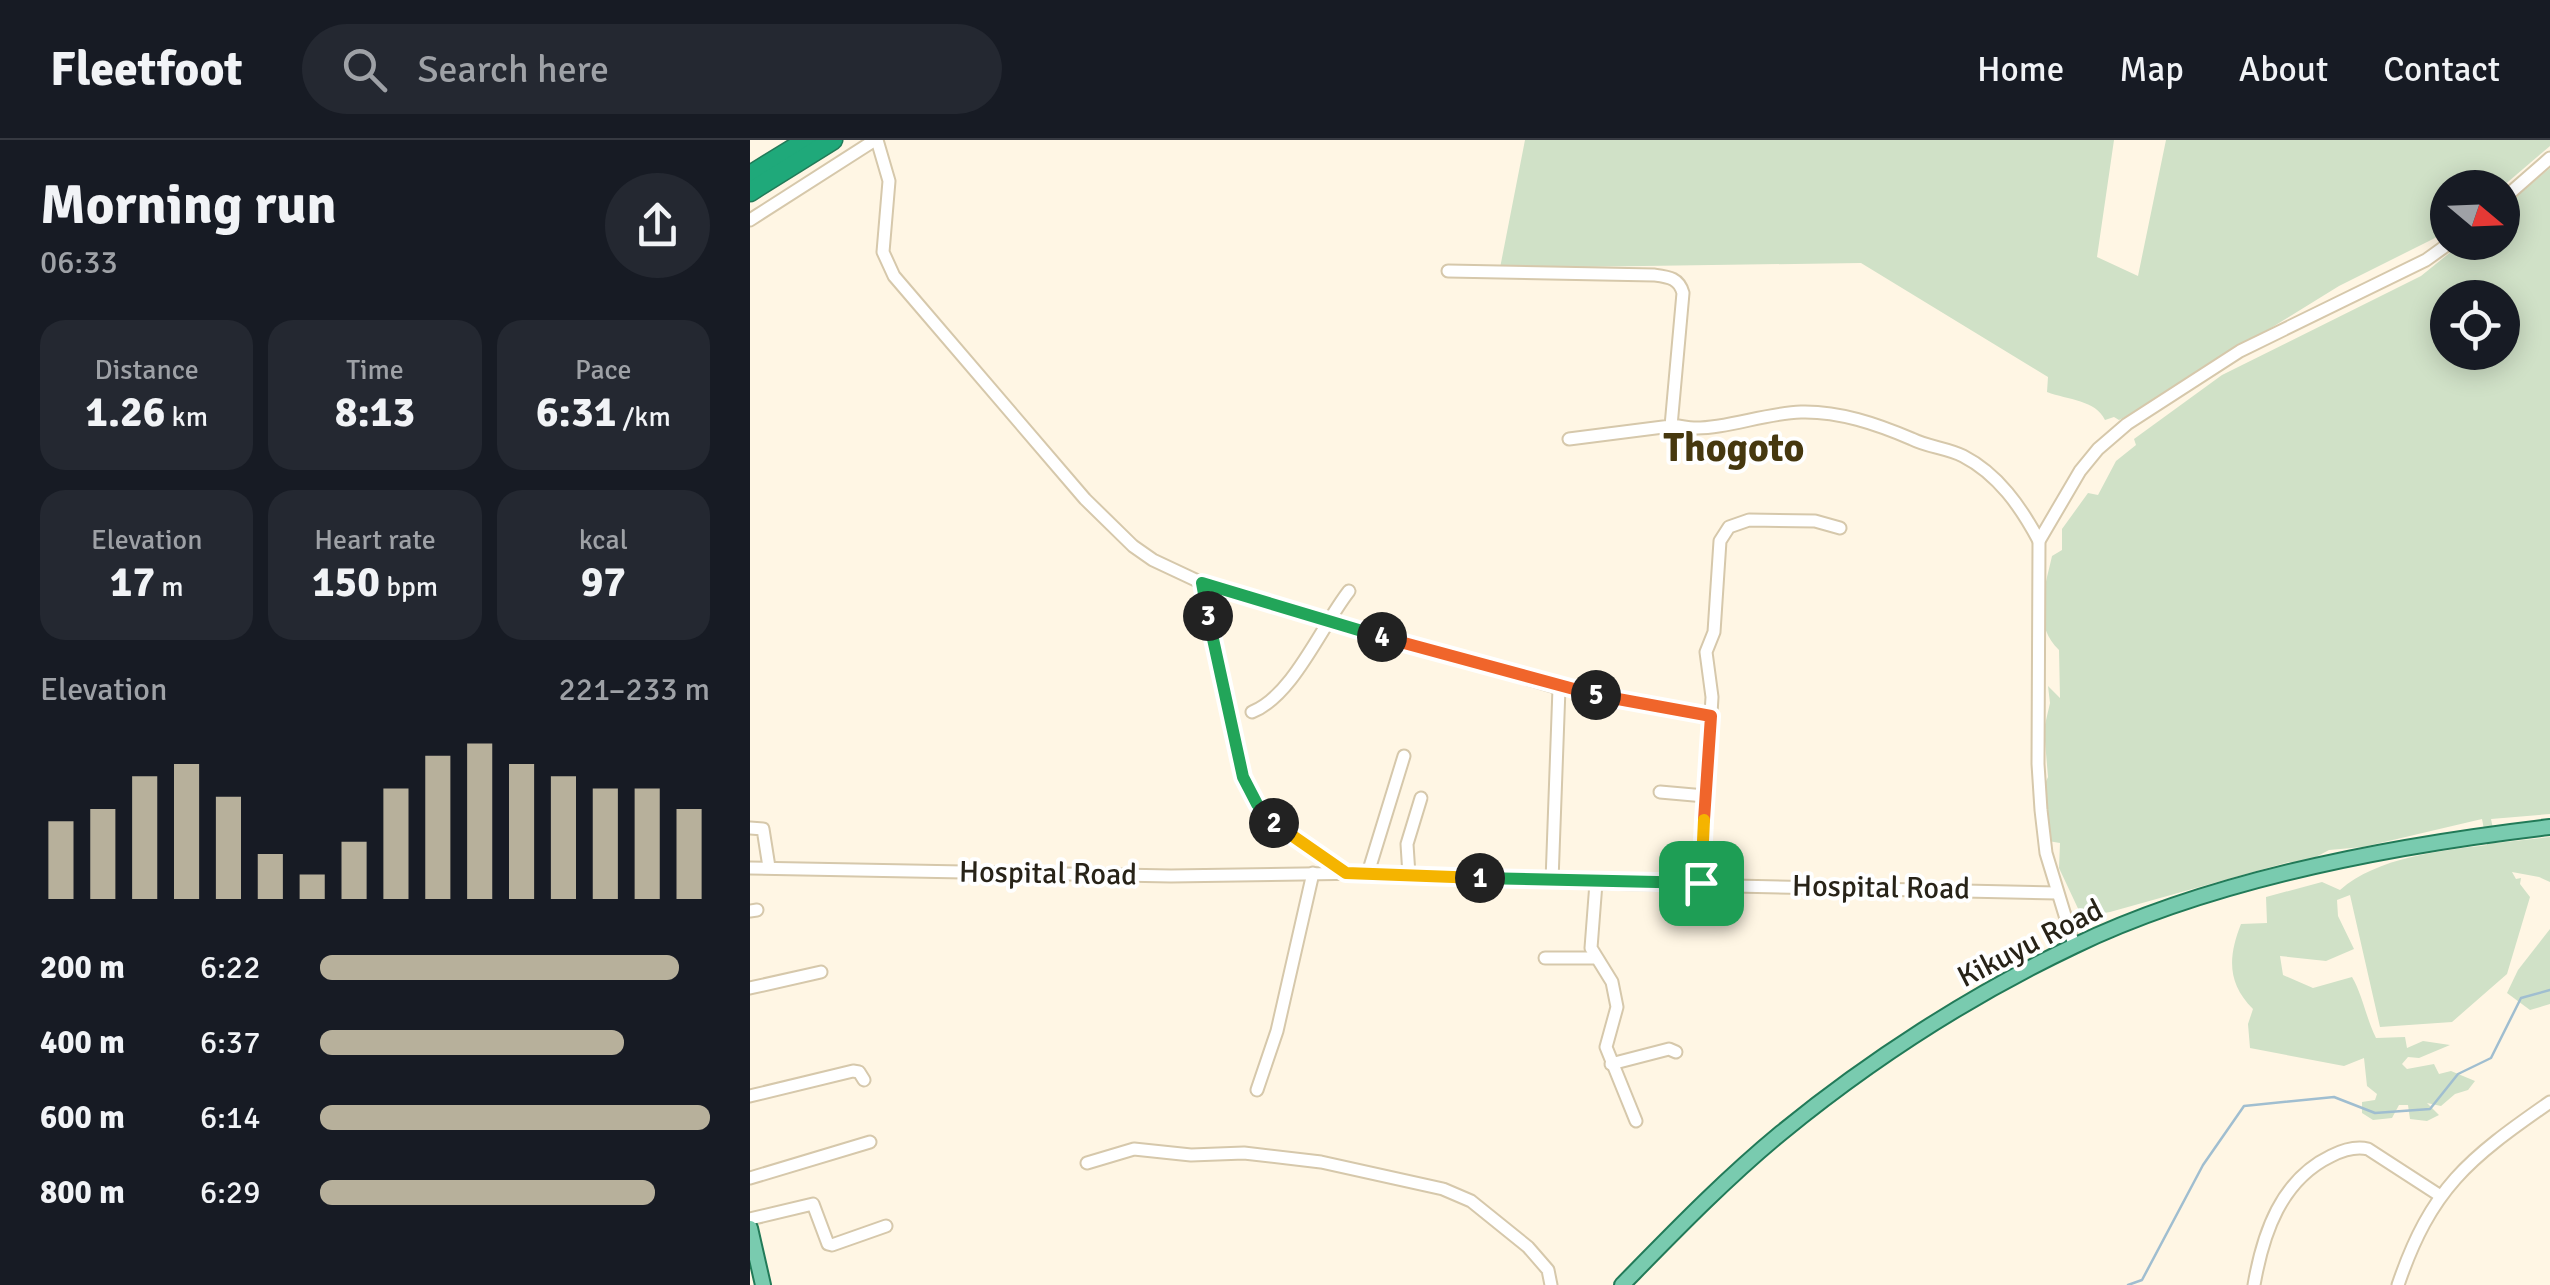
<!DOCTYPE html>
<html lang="en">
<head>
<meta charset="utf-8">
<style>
	body { margin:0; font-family:Signika,sans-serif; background:#242831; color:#f1f3f6; height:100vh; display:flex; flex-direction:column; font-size:38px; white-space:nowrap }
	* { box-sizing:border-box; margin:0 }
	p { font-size:32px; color:#9ea1a6 }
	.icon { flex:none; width:55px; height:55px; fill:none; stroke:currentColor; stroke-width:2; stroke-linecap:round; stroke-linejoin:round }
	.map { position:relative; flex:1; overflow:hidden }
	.panel { display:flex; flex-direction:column; background:#171b24; width:750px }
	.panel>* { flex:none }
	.needle { width:65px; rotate:109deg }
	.controls { position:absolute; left:1680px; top:30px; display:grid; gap:20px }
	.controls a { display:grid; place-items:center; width:90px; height:90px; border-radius:50%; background:#171b24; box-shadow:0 5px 25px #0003; font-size:50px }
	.pin { position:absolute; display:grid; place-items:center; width:85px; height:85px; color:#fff; margin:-42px; border-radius:20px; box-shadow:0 5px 15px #0006 }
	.km { position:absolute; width:50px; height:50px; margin:-25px; border-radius:50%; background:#222; color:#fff; font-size:28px; line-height:50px; text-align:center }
	.round { display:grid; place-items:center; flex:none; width:105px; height:105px; border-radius:52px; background:#242831 }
	.overview { display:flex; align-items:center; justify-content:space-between; height:170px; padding:0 40px }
	h1 { font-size:55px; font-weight:800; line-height:75px }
	.stats { display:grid; grid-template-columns:repeat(3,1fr); gap:15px; height:170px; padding:10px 40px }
	.stats div { display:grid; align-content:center; border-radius:25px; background:#242831; text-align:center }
	.stats b { font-size:42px; font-weight:800 }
	.stats small { font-size:28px; font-weight:400 }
	.stats p { font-size:28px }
	.chart { height:280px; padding:20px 40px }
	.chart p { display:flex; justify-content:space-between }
	.chart svg { width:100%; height:180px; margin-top:10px; stroke:#b7b09b; stroke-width:6 }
	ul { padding:0 40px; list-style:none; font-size:32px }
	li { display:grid; grid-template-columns:160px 120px 1fr; align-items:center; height:75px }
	li i { height:25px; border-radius:12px; background:#b7b09b }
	header { display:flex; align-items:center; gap:60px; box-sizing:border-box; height:140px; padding:0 50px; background:#171b24; border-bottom:2px solid #363941 }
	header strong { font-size:48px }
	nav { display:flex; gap:55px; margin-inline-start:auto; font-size:35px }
	.search { width:700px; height:90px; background:#242831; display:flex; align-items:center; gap:25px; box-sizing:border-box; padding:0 35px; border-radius:55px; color:#9ea1a6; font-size:38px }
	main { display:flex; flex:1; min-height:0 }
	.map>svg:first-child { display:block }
</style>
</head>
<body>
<header>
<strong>Fleetfoot</strong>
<div class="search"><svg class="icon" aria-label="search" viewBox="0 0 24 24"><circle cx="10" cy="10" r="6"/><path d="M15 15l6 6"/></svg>Search here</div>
<nav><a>Home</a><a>Map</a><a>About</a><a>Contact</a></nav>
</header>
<main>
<section class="panel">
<div class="overview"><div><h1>Morning run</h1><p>06:33</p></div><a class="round"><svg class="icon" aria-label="share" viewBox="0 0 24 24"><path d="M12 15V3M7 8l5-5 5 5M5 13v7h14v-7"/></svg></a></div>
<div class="stats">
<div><p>Distance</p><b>1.26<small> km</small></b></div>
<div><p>Time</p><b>8:13</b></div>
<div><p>Pace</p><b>6:31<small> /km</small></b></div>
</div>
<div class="stats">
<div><p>Elevation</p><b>17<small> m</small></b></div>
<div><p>Heart rate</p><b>150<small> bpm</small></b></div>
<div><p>kcal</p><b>97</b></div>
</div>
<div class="chart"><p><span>Elevation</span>221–233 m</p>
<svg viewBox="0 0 160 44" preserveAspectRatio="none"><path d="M5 44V25M15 44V22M25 44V14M35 44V11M45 44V19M55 44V33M65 44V38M75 44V30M85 44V17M95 44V9M105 44V6M115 44V11M125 44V14M135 44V17M145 44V17M155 44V22"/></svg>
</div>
<ul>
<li><b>200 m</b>6:22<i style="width:92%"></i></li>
<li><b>400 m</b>6:37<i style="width:78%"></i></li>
<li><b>600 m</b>6:14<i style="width:100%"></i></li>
<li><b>800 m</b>6:29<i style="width:86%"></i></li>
</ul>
</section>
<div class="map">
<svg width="1800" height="1145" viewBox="0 0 1800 1145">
	<rect width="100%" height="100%" fill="#fff6e4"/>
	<g fill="#d0e1c7" fill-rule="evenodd">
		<path d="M775 0H1364L1347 117 1388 136 1416 0H1800V6L1752 47 1698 48 1697 92 1589 146 1383 273 1369 280 1364 277 1355 280C1346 260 1318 260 1297 252L1298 237 1111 123 750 128Z"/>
		<path d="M1800 28V674L1741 679 1746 703 1800 697V742L1789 737 1762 732 1766 739 1771 738 1770 744 1780 757 1757 834 1702 882 1630 887 1600 755 1587 760 1588 776 1604 809 1576 821 1530 816 1533 835 1563 848 1602 837C1613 856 1616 878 1626 898L1655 897 1657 908 1673 901 1700 905 1669 918 1658 917 1652 924 1657 929 1684 924 1689 934 1701 931 1725 941 1718 950 1705 954 1691 966 1677 963 1689 975 1677 981 1660 979 1658 965H1649L1642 978 1623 980 1612 973V962L1625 960 1627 954 1617 946 1614 918 1594 926 1500 908 1498 884 1503 869C1477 843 1478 817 1491 784L1517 783 1516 757 1572 742 1590 750C1628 717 1689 711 1737 705L1732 679 1613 707 1579 710 1551 725 1539 722 1360 772 1332 777 1309 728 1310 703 1298 701 1294 646 1298 637 1294 589 1300 563 1298 546 1310 558 1309 510C1282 485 1295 447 1302 416L1312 410V389L1338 353 1348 355 1366 321 1386 305 1384 299 1472 235 1671 136 1712 103 1752 102 1753 68ZM1698 158H1752V212H1698Z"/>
		<polygon points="1800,789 1800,864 1780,870 1757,853 1768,830"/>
	</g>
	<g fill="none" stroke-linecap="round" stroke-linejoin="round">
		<polyline stroke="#a0bed0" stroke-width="2.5" points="1378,1145 1392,1140 1453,1025 1494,966 1584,957 1625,973 1680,969 1708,934 1741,918 1771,858 1800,850"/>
		<g stroke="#d6c8ab" stroke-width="15">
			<g id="minor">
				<polyline points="127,0 139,41 133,112 144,136 335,359 383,406 403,420 452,443 809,548 961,577"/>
				<polyline points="1752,60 1800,18"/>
				<polyline points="0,80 125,0"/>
				<path d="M698 131 904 135C919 137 929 138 933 153L921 286 819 299"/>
				<path d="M921 286C929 285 936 288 944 288 975 289 1016 273 1051 272 1089 271 1127 284 1162 299 1178 307 1197 308 1213 316 1248 334 1271 367 1289 401"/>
				<path d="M452 443 493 637C515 683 551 705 593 731"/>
				<path d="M502 572C543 556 572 485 599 451"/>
				<polyline points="910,652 955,656"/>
				<polyline points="0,688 13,689 19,727"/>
				<polyline points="0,728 421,736 618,733 846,743 1307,753"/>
				<polyline points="618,733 654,616"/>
				<polyline points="659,735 657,704 671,658"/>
				<polyline points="802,741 809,548"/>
				<polyline points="846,743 841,808 862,842 867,867 856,907 886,981"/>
				<polyline points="951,743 962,557 956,512 964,492 970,401 979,387 999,380 1065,381 1090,388"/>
				<polyline points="0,771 7,770"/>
				<polyline points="1324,805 1296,713 1291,670 1288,624 1289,401 1330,331 1348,309 1377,284 1490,211 1676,120 1701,102"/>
				<polyline points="795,818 846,818"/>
				<polyline points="0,848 71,832"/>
				<polyline points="861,924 919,909 926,912"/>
				<polyline points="507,950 527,891 563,733"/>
				<polyline points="0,956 103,931 109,932 114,940"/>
				<polyline points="337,1023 384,1009 441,1015 494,1013 571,1022 693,1049 721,1061 778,1107 798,1130 801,1145"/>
				<polyline points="0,1038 120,1002"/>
				<polyline points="0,1079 63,1064 78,1104 82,1105 136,1086"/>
				<path d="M1504 1145C1513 1093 1531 1040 1581 1016 1593 1010 1605 1006 1618 1009L1689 1055"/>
				<path d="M1648 1145C1681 1048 1718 1019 1800 962"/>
			</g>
		</g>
		<g stroke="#227a58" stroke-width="18">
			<g id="major">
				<polyline points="0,1088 13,1145"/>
				<path d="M872 1145C923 1093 974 1040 1031 993 1119 921 1221 855 1324 806 1465 738 1645 705 1800 687"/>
			</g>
		</g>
		<g stroke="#227a58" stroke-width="21">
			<g id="highway">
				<polyline points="0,35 57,0"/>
				<polyline points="0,52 83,0"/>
			</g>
		</g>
		<use href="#minor" stroke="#fff" stroke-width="11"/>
		<use href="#major" stroke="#79cbaf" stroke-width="14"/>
		<use href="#highway" stroke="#1fa97a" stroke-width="18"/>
	</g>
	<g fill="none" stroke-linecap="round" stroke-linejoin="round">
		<g stroke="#fff" stroke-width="20">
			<polyline id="split-1" points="730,738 951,743"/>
		</g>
		<g stroke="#fff" stroke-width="20">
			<polyline id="split-2" points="524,683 596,733 730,738"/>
		</g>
		<g stroke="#fff" stroke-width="20">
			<polyline id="split-3" points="458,476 493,637 507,664 524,683"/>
		</g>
		<g stroke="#fff" stroke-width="20">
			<polyline id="split-4" points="458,476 452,443 632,497"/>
		</g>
		<g stroke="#fff" stroke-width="20">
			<polyline id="split-5" points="632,497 846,555"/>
		</g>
		<g stroke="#fff" stroke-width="20">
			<polyline id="split-6" points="846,555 961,576 954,680"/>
		</g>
		<g stroke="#fff" stroke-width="20">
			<polyline id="split-7" points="951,743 954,680"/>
		</g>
		<use href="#split-1" stroke="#22a559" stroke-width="12"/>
		<use href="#split-2" stroke="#f5b400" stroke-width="12"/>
		<use href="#split-3" stroke="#22a559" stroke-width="12"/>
		<use href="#split-4" stroke="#22a559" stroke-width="12"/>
		<use href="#split-5" stroke="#f0652b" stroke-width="12"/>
		<use href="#split-6" stroke="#f0652b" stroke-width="12"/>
		<use href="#split-7" stroke="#f5b400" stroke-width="12"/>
	</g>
	<g text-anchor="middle" stroke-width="8" stroke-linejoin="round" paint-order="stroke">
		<g font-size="30" fill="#282318" stroke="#fff">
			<text transform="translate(298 733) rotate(1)" y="10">Hospital Road</text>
			<text transform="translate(1131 747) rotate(1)" y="10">Hospital Road</text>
			<text transform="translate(1280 803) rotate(-27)" y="10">Kikuyu Road</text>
		</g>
		<g font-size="40" font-weight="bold" fill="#46380f" stroke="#fff">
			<text x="984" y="321">Thogoto</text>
		</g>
	</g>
</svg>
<div class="controls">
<a><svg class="needle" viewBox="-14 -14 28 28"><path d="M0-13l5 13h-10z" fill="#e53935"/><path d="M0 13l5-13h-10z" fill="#9ea1a6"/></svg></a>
<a><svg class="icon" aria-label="locate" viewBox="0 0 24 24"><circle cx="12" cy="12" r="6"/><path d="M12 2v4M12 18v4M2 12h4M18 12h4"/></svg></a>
</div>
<div class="pin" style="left:951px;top:743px;background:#1e9e55"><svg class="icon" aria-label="arrive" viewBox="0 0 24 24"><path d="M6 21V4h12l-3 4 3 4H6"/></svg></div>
<b class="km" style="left:730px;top:738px">1</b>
<b class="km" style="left:524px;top:683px">2</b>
<b class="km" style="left:458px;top:476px">3</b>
<b class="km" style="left:632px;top:497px">4</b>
<b class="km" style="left:846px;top:555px">5</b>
</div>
</main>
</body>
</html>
